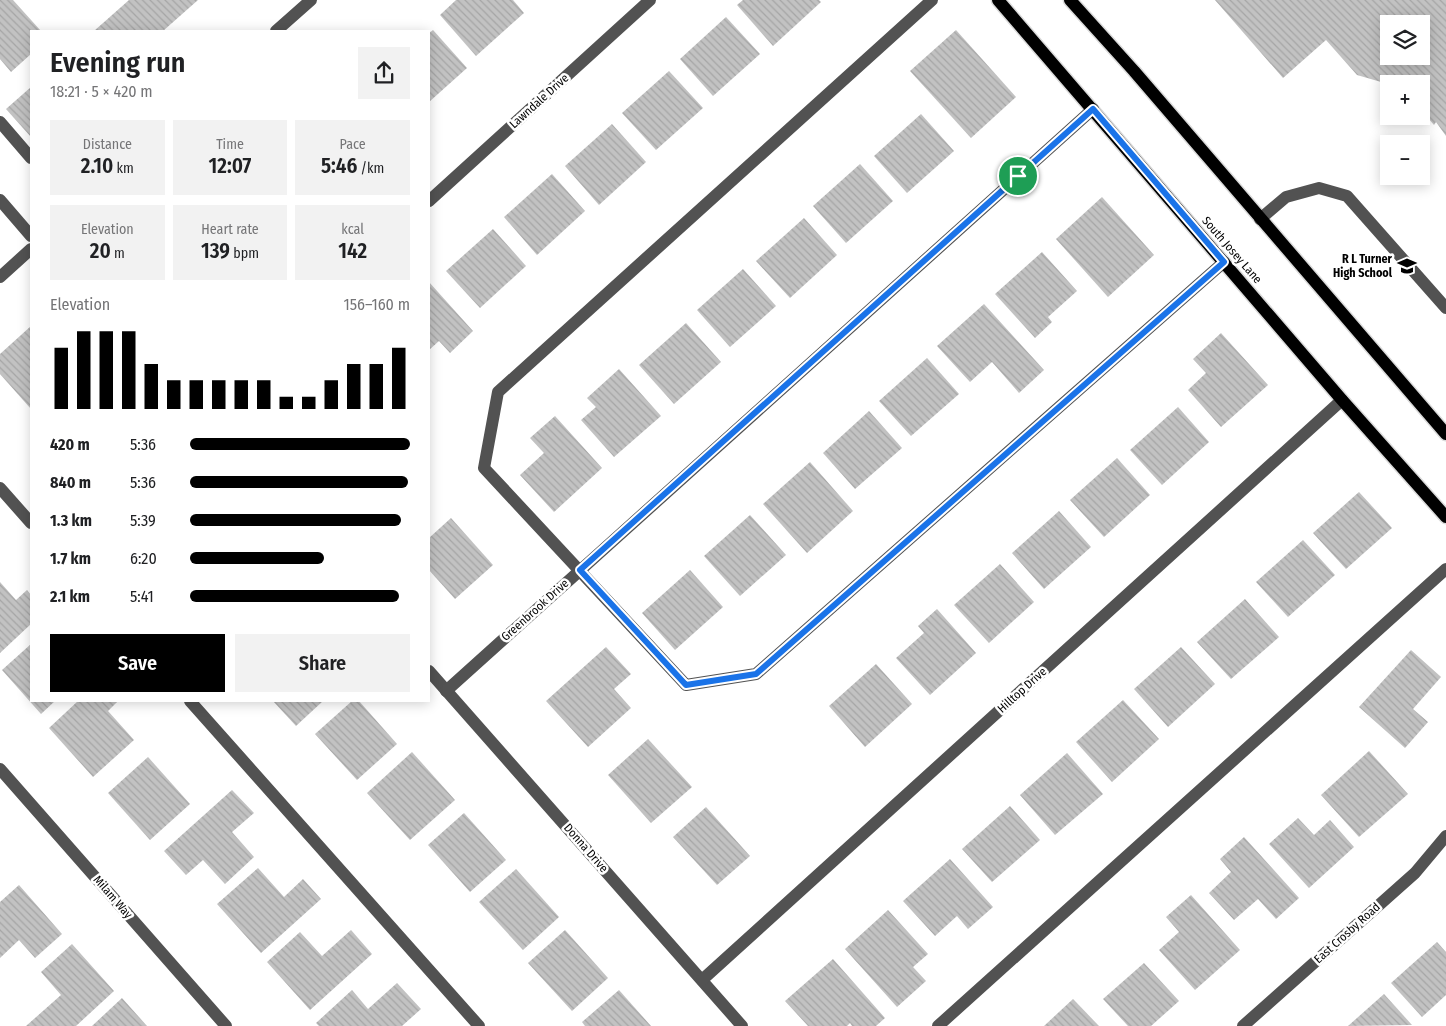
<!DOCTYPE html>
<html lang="en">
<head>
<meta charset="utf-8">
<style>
	body { margin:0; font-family:"Fira Sans Condensed",sans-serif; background:#f2f2f2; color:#202124; height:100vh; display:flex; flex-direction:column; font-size:19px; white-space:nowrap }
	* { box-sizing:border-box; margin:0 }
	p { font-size:16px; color:#757577 }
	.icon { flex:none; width:28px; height:28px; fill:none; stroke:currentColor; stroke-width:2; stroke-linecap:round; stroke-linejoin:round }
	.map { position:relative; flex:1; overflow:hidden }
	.details { position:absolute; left:30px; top:30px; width:400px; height:672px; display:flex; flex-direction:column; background:#fff; border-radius:0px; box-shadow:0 2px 12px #0003 }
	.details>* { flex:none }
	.buttons { position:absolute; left:1380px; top:15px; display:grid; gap:10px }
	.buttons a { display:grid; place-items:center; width:50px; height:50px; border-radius:0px; background:#fff; box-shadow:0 2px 12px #0003; font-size:25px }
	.pin { position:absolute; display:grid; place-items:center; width:42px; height:42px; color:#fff; margin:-21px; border:2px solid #fff; border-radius:50%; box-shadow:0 1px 5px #0007 }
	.round { display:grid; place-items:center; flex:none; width:52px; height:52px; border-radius:0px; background:#f2f2f2 }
	.overview { display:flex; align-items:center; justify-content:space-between; height:85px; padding:0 20px }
	h1 { font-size:28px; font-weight:600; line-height:38px }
	.figures { display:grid; grid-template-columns:repeat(3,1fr); gap:8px; height:85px; padding:5px 20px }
	.figures div { display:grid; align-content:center; border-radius:0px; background:#f2f2f2; text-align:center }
	.figures b { font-size:21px; font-weight:600 }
	.figures small { font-size:14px; font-weight:400 }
	.figures p { font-size:14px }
	.chart { height:140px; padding:10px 20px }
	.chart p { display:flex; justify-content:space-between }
	.chart svg { width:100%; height:90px; margin-top:5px; stroke:#000; stroke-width:6 }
	.button { display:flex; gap:10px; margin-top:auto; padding:10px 20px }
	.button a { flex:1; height:58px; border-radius:0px; background:#000; color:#fff; font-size:20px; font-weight:600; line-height:58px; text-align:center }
	.button a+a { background:#f2f2f2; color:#202124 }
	ul { padding:0 20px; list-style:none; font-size:16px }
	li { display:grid; grid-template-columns:80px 60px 1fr; align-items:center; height:38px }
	li i { height:12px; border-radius:6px; background:#000 }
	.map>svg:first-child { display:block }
</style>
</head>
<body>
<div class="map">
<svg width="1446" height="1026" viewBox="0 0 1446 1026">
	<defs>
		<pattern id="building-back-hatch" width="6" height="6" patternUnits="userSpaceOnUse" patternTransform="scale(1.25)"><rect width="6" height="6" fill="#c2c2c2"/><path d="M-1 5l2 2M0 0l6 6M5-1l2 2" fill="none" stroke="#a5a5a5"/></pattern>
	</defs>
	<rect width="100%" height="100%" fill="#fff"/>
	<g fill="url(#building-back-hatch)" fill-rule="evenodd">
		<polygon points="0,0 13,0 41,31 31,31 31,54 11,72 0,59"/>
		<polygon points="129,0 198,0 163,31 94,31"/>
		<polygon points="456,0 513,0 524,13 476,56 440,15"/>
		<polygon points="743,0 819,0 821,2 773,46 737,5"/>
		<path d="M1215 0H1446V136L1436 122 1434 125 1421 110V84H1388L1357 75 1326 40 1283 78ZM1389 24H1421V56H1389Z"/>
		<polygon points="726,17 760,54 713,96 680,59"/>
		<polygon points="433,30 467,68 429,102 429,33"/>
		<polygon points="956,30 1016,97 971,138 910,71"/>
		<polygon points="669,71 703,108 656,150 622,113"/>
		<polygon points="31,87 31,137 6,109"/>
		<polygon points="921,114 954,151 907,193 874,156"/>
		<polygon points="612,124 646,162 599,205 565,166"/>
		<polygon points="860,164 893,201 846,243 813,206"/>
		<polygon points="552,174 585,211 537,255 504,217"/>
		<polygon points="1102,197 1154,255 1108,297 1056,239"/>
		<polygon points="804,218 837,255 790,298 756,261"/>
		<polygon points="493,229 526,266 480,308 446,271"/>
		<polygon points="1042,252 1077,291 1048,317 1052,322 1035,338 995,294"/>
		<polygon points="743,269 776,306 730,347 697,310"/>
		<polygon points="429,282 473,331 450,353 439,341 429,350"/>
		<polygon points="984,304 1044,370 1019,393 992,362 970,382 937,346"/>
		<polygon points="686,323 721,362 674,404 639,365"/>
		<polygon points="31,326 31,409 0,374 0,354"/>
		<polygon points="1221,333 1268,385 1221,427 1188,390 1206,373 1193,359"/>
		<polygon points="927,358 959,394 911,436 879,401"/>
		<polygon points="619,369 661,416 614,457 581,420 596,407 587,398"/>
		<polygon points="1178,407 1209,442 1162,485 1130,450"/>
		<polygon points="869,411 902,448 855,489 823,453"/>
		<polygon points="555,416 602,468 554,512 520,475 544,453 530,438"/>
		<polygon points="1117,458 1150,495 1104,537 1070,500"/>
		<polygon points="810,462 853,511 807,553 763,504"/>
		<polygon points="1359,492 1392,528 1346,569 1313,533"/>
		<polygon points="1059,511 1091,547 1044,589 1012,553"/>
		<polygon points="750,515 786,555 740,596 704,556"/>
		<polygon points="451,518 493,565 455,599 429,570 429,538"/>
		<polygon points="1303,540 1335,575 1288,617 1256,582"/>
		<polygon points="1000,564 1034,602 989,643 954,605"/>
		<polygon points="690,570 723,607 675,650 642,613"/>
		<polygon points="0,582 16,600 27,590 31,595 31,624 0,653"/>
		<polygon points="1245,599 1279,637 1231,679 1197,642"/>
		<polygon points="937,609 976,653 930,695 896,658 924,633 918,626"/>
		<polygon points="31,644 31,701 55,701 41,714 2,670"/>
		<polygon points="606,647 631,674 614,689 631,708 588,747 546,701"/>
		<polygon points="1181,647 1215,684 1168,727 1134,689"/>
		<polygon points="1411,650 1441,677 1413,709 1428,722 1405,748 1359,707"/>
		<polygon points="876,664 912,704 865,747 829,706"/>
		<polygon points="1123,700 1159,739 1112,782 1076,742"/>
		<polygon points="78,701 118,701 108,711 134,740 93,777 49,728"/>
		<polygon points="273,701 323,701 296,726"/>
		<polygon points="352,701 359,701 397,744 357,780 315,734"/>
		<polygon points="648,739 692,787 651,823 608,775"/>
		<polygon points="1369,751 1408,794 1359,837 1321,795"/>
		<polygon points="412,752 455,800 410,840 367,793"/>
		<polygon points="1067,753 1103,794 1055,835 1020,795"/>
		<polygon points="148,757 190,804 150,840 108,793"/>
		<polygon points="232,790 254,813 232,832 254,857 225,884 203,860 186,875 164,851"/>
		<polygon points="1010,806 1040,840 992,882 962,849"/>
		<polygon points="706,807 750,856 717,885 673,837"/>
		<polygon points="464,813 506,860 470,892 428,845"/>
		<polygon points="1298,818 1314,835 1330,820 1354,847 1309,888 1269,844"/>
		<polygon points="1244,837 1299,898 1276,919 1258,899 1234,920 1209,893 1231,872 1220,859"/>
		<polygon points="950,859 993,907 968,929 957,916 935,936 903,901"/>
		<polygon points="258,868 284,897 303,879 321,899 261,953 217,904"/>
		<polygon points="516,869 559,917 523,950 479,902"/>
		<polygon points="19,885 62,934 35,958 19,940 0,958 0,902"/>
		<polygon points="1191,895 1240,950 1195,990 1159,950 1179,932 1166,917"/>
		<polygon points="888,910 928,954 913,967 926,981 897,1007 845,949"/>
		<polygon points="351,930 372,954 310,1010 267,962 300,932 322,956"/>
		<polygon points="565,930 608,978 572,1011 528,963"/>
		<polygon points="1437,942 1446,952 1446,995 1422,1017 1391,983"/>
		<polygon points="72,944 114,991 76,1026 26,1026 61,995 41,972"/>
		<polygon points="833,959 885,1018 876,1026 852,1026 850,1023 847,1026 808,1026 785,1001"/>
		<polygon points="1144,963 1179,1001 1151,1026 1128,1026 1103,999"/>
		<polygon points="397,983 421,1009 402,1026 319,1026 316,1023 352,990 368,1009"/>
		<polygon points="619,990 651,1026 585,1026 582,1022"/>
		<polygon points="1384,994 1412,1025 1348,1026"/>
		<polygon points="122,998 147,1026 92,1026"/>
		<polygon points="1073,999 1099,1026 1044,1026"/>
	</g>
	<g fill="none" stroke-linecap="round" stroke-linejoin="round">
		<g stroke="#dbdbdb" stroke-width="15">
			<g id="major">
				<polyline points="998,0 1342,400 1446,517"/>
				<polyline points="1070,0 1134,71 1446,434"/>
			</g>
		</g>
		<g stroke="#525252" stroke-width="12">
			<polyline points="932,0 498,392 484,468 686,685 756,674 1224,262"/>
			<polyline points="276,31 311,0"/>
			<polyline points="0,122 31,158"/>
			<polyline points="0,200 31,236"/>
			<polyline points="429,201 650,0"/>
			<polyline points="1260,219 1286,197 1319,188 1347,196 1446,308"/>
			<polyline points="0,277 31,249"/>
			<polyline points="0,488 31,523"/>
			<polyline points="429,671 742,1026"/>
			<polyline points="446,691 1093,109"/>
			<polyline points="190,701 479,1026"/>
			<polyline points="0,769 226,1026"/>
			<polyline points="702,980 1342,400"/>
			<polyline points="938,1026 1446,569"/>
			<polyline points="1243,1026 1415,873 1446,836"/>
		</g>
		<use href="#major" stroke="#000" stroke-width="12"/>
	</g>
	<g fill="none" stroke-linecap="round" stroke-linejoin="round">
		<g stroke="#fff" stroke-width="10">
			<polygon id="route" points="1093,109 1224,262 756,674 686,685 580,570"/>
		</g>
		<use href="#route" stroke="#1a73e8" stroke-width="6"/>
	</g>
	<defs>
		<g id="school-bare" transform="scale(1.5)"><path d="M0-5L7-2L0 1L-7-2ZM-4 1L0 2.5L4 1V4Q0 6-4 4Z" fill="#000" stroke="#fff" stroke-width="2.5" paint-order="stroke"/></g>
	</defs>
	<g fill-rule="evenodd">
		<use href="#school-bare" x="1407" y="266"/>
	</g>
	<g text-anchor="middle" stroke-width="5" stroke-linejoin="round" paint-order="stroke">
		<g font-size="12" fill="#000" stroke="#fff">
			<text transform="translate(539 101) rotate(-42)" y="4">Lawndale Drive</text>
			<text transform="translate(1232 250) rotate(49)" y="4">South Josey Lane</text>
			<text transform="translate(535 610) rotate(-42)" y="4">Greenbrook Drive</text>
			<text transform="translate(1022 690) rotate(-42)" y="4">Hilltop Drive</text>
			<text transform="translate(586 848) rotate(49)" y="4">Donna Drive</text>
			<text transform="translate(113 897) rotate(49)" y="4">Milam Way</text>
			<text transform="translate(1347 933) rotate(-42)" y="4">East Crosby Road</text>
		</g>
		<g font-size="12" font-weight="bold" fill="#000" stroke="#fff" text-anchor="end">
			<text x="1392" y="263">R L Turner<tspan x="1392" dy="14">High School</tspan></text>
		</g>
	</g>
</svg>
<div class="buttons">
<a><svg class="icon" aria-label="layers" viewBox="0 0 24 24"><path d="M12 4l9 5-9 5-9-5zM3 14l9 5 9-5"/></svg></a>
<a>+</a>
<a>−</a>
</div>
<div class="pin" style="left:1018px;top:176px;background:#1e9e55"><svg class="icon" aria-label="arrive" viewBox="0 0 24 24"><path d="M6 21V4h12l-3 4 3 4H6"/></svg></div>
<section class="details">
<div class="overview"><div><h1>Evening run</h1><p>18:21 · 5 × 420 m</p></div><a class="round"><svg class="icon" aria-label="share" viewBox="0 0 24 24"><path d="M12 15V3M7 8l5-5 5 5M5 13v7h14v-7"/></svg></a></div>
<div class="figures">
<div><p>Distance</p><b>2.10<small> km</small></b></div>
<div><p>Time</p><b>12:07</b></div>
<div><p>Pace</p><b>5:46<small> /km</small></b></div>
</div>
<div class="figures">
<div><p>Elevation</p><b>20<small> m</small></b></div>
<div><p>Heart rate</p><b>139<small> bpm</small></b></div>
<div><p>kcal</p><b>142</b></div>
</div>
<div class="chart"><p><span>Elevation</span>156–160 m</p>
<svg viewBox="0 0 160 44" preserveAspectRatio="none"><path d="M5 44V14M15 44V6M25 44V6M35 44V6M45 44V22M55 44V30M65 44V30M75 44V30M85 44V30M95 44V30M105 44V38M115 44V38M125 44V30M135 44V22M145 44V22M155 44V14"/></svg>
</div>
<ul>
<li><b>420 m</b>5:36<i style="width:100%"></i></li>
<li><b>840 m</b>5:36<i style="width:99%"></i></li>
<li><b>1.3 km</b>5:39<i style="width:96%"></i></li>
<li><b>1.7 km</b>6:20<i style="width:61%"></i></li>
<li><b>2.1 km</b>5:41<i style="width:95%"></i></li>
</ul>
<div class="button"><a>Save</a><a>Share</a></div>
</section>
</div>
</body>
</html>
